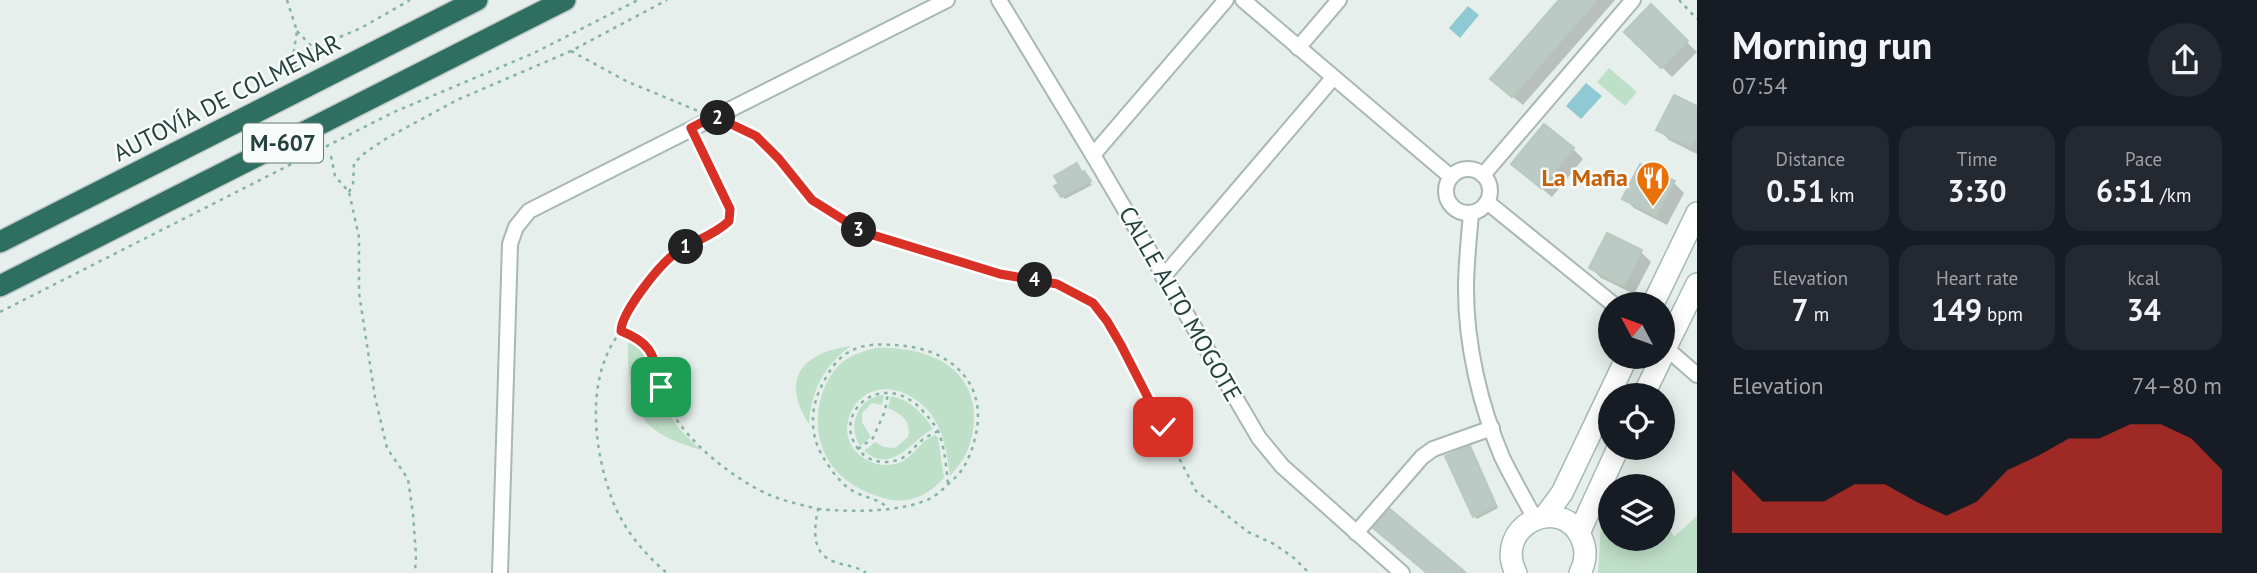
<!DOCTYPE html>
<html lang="en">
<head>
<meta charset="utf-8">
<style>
	body { margin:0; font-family:"PT Sans",sans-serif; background:#242831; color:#f1f3f6; height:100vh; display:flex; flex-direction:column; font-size:26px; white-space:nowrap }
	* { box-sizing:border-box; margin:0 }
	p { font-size:23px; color:#9ea1a6 }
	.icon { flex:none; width:38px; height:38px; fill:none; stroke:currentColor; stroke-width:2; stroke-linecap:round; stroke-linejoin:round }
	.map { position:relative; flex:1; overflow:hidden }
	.details { display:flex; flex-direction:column; background:#171b24; width:560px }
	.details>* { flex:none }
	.needle { width:46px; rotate:311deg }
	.buttons { position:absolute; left:1598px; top:292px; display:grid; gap:14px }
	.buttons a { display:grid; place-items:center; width:77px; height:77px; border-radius:50%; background:#171b24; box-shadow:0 4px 18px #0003; font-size:35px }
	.pin { position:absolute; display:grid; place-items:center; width:60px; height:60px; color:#fff; margin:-30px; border-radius:14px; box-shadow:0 4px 10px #0006 }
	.km { position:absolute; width:35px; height:35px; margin:-18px; border-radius:50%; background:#222; color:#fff; font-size:19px; line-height:35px; text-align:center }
	.round { display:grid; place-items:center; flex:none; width:74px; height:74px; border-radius:37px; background:#242831 }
	.overview { display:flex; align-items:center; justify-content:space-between; height:119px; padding:0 35px }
	h1 { font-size:38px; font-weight:600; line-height:52px }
	.figures { display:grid; grid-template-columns:repeat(3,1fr); gap:10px; height:119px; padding:7px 35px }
	.figures div { display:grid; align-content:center; border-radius:18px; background:#242831; text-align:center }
	.figures b { font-size:30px; font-weight:600 }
	.figures small { font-size:19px; font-weight:400 }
	.figures p { font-size:19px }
	.chart { height:196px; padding:14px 35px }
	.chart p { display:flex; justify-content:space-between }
	.chart svg { width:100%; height:126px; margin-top:7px; fill:#d93025; opacity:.7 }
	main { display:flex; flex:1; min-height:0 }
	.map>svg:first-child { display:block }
</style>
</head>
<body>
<main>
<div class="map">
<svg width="1697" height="573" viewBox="0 0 1697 573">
	<rect width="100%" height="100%" fill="#e6efeb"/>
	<g fill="#bfe0c8">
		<polygon points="1609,68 1637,92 1625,106 1597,82"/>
		<path d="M629 341C662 359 652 383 668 412 676 427 689 439 701 450 655 436 634 424 629 373 628 363 627 351 629 341Z"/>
		<path d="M851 346C824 365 811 391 809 424 780 378 802 353 851 346Z"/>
		<path d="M875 348C924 346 977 365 974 422 972 445 965 460 950 476 946 443 940 410 906 394 855 371 824 440 869 461 879 466 892 466 901 462 912 457 919 444 929 438L935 435 938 438 944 478C924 499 905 506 877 496 834 482 810 447 820 401 824 385 832 370 845 360 854 354 865 351 875 348Z"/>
		<path d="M884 395 882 405 872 403 862 413V422L871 437 860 446C847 425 858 397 884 395Z"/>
		<path d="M891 396C910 400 922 412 933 429 910 441 893 475 864 451L875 442 884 447 895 448 908 437C912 421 901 414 888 408Z"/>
		<polygon points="1610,509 1610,539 1662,539 1663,518 1674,537 1697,516 1697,571 1695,573 1598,573 1601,525"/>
	</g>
	<g fill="#8ec9d4">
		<polygon points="1468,6 1479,15 1460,38 1449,28"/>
		<polygon points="1586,83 1602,96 1581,119 1566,106"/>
	</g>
	<g fill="#0003">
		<polygon points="1562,0 1615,0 1523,105 1503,89"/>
		<polygon points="1651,7 1697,52 1672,77 1626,32"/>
		<polygon points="1675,97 1697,108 1697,154 1669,140 1659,129"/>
		<polygon points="1573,149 1583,159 1552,197 1524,174"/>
		<polygon points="1077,165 1092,185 1065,199 1062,196 1062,185"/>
		<polygon points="1674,183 1684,193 1667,225 1634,208 1624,198"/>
		<polygon points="1641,252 1651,262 1634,294 1601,278 1591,268"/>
		<polygon points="1470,448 1498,508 1477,519 1474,516"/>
	</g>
	<g fill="#bbcac4" stroke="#b8c9c2" stroke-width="2">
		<polygon points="1559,0 1597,0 1512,97 1490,79"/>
		<polygon points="1651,4 1688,41 1661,68 1624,32"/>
		<polygon points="1674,95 1697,106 1697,135 1691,147 1656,130"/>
		<polygon points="1544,124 1574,148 1541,188 1511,164"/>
		<polygon points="1077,163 1082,173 1084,171 1091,181 1061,197 1054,186 1059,184 1054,176"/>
		<polygon points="1640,164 1675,181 1656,216 1622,199"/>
		<polygon points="1607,233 1642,250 1624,286 1589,268"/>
		<polygon points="1470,446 1496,505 1473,517 1445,456"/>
		<polygon points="1390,509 1446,556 1466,573 1427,573 1373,528"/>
	</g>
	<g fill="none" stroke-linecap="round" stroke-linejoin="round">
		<g stroke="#a8b8b2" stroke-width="18">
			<g id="street">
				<polyline points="999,0 1093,155 1259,438 1282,466 1402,573"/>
				<polyline points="1243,0 1451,177"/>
				<polyline points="1298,48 1339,0"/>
				<polyline points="1093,155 1226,0"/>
				<circle cx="1468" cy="191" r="22"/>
				<polyline points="1483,175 1633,0"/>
				<polyline points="1487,202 1613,304"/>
				<path d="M1471 213C1469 238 1466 264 1466 289 1466 345 1480 405 1502 457 1512 478 1524 498 1535 519"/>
				<polyline points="1163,277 1333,78"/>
				<polyline points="1666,348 1697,375"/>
				<polyline points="1356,533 1422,457 1433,449 1492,428"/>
				<polyline points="500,573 510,244 516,227 529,211 947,0"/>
			</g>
		</g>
		<g stroke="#a4bbb3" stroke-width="24">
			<g id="secondary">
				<polyline points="1653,304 1697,213"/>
				<polyline points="1662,355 1697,284"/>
				<polyline points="1643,396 1662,357"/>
				<polyline points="1545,516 1562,493 1627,357"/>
				<polyline points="1579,533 1618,448"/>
				<path d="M1516 573C1493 527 1559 493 1581 537 1587 549 1586 561 1580 573"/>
			</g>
		</g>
		<g stroke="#c2cac8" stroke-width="24">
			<g id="highway">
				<polyline points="0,242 477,0"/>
				<polyline points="0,286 565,0"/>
			</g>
		</g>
		<g stroke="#86b3a5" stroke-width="2.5" stroke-dasharray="3.5 5" stroke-linecap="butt">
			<polyline points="287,0 297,31 293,57 298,72"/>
			<polyline points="1679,0 1697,19"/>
			<polyline points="297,31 314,49"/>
			<polyline points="571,51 626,81 698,111"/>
			<polyline points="293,57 361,28 410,0"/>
			<polyline points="729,124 756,137 779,159 812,199 863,232 1001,274 1057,284 1093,303 1107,321 1121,345 1196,491 1248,532 1274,544 1294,558 1309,573"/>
			<path d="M697 140 730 209 729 221C714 236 690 242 673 255 658 267 621 313 621 331 664 348 652 374 670 409 688 443 736 481 772 496 787 502 803 505 818 509 814 530 811 554 835 562 846 566 857 566 866 573"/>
			<polyline points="331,156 335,176 349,192 359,237 359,293 375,397 387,448 408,479 413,514 416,555 415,573"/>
			<polyline points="349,192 353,184 354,163 366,152 387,138 457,100 571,51 667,0"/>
			<polyline points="0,312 394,112 534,53 638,0"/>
			<path d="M621 331C585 376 593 448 612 499 622 527 644 554 667 573"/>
			<path d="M938 431C932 434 925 437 920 442 913 448 908 456 900 459 888 464 874 463 864 455 824 419 880 365 922 410 928 417 934 423 938 431 945 447 946 467 948 484"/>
			<polyline points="858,449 873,438 885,411 888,393"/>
			<path d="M818 509C851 512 904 513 933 497 942 491 949 483 957 476 966 466 972 452 975 438 990 380 946 346 892 345 879 344 863 344 851 351 836 358 828 373 821 387 810 409 810 436 823 457 831 470 842 486 855 492 866 498 879 499 888 508"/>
		</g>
		<use href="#street" stroke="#fff" stroke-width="14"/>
		<use href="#secondary" stroke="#fff" stroke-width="21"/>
		<use href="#highway" stroke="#2f6f62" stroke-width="21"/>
	</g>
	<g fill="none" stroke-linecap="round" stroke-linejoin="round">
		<g stroke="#fff" stroke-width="14">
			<path id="route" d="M661 387C653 356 654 344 621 331 621 313 658 267 673 255 690 242 714 236 729 221L730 209 691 128 714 116 756 136 779 159 812 200 863 232 1000 274 1057 284 1093 303 1107 321 1121 345 1163 427"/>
		</g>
		<use href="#route" stroke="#d93025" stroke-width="9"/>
	</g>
	<defs>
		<g id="restaurant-pin" transform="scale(1.75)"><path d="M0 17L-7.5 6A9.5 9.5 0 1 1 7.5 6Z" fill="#e8710a" stroke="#f7fbf9"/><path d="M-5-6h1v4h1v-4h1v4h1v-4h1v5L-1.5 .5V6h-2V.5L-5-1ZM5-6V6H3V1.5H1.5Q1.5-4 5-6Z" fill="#fff"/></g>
	</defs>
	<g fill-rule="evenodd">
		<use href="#restaurant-pin" x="1653" y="178"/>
	</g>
	<g text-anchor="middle" stroke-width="5" stroke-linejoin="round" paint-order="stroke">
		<rect fill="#f7fbf9" stroke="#637a73" stroke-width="2" x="243" y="123.5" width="80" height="39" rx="5"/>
		<g font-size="23" font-weight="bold" fill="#24423a">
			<text x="283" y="151">M-607</text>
		</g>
		<g font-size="24" fill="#24423a" stroke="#f7fbf9">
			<text transform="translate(227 98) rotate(-27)" y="8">AUTOVÍA DE COLMENAR</text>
			<text transform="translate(1180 304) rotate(60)" y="8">CALLE ALTO MOGOTE</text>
		</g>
		<g font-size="24" font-weight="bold" fill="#c56008" stroke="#f7fbf9" text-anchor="end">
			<text x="1628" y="186">La Mafia</text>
		</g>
	</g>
</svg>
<div class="buttons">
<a><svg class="needle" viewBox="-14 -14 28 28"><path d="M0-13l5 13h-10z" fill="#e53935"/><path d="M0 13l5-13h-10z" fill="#9ea1a6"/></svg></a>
<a><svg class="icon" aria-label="locate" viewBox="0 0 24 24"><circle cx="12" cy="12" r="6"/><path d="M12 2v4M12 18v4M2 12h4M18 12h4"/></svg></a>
<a><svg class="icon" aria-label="layers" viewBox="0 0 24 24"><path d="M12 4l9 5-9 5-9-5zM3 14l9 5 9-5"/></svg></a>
</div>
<div class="pin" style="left:661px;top:387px;background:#1e9e55"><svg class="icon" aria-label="arrive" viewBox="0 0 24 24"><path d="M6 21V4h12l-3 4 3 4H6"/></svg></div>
<div class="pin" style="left:1163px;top:427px;background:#d93025"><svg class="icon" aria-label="check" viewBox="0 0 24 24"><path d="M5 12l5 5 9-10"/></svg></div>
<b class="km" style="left:686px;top:247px">1</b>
<b class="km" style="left:718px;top:118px">2</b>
<b class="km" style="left:859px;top:230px">3</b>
<b class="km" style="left:1035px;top:280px">4</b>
</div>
<section class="details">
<div class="overview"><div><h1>Morning run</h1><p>07:54</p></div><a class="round"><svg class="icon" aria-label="share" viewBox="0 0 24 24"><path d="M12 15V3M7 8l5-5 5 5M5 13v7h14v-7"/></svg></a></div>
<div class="figures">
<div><p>Distance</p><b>0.51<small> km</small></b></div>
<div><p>Time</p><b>3:30</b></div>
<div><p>Pace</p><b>6:51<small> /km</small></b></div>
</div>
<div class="figures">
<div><p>Elevation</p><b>7<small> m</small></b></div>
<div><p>Heart rate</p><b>149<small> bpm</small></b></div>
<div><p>kcal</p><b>34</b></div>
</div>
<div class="chart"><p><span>Elevation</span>74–80 m</p>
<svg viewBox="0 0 160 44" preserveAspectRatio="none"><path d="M0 44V22L10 33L20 33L30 33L40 27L50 27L60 33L70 38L80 33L90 22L100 17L110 11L120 11L130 6L140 6L150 11L160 22V44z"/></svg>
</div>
</section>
</main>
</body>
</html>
